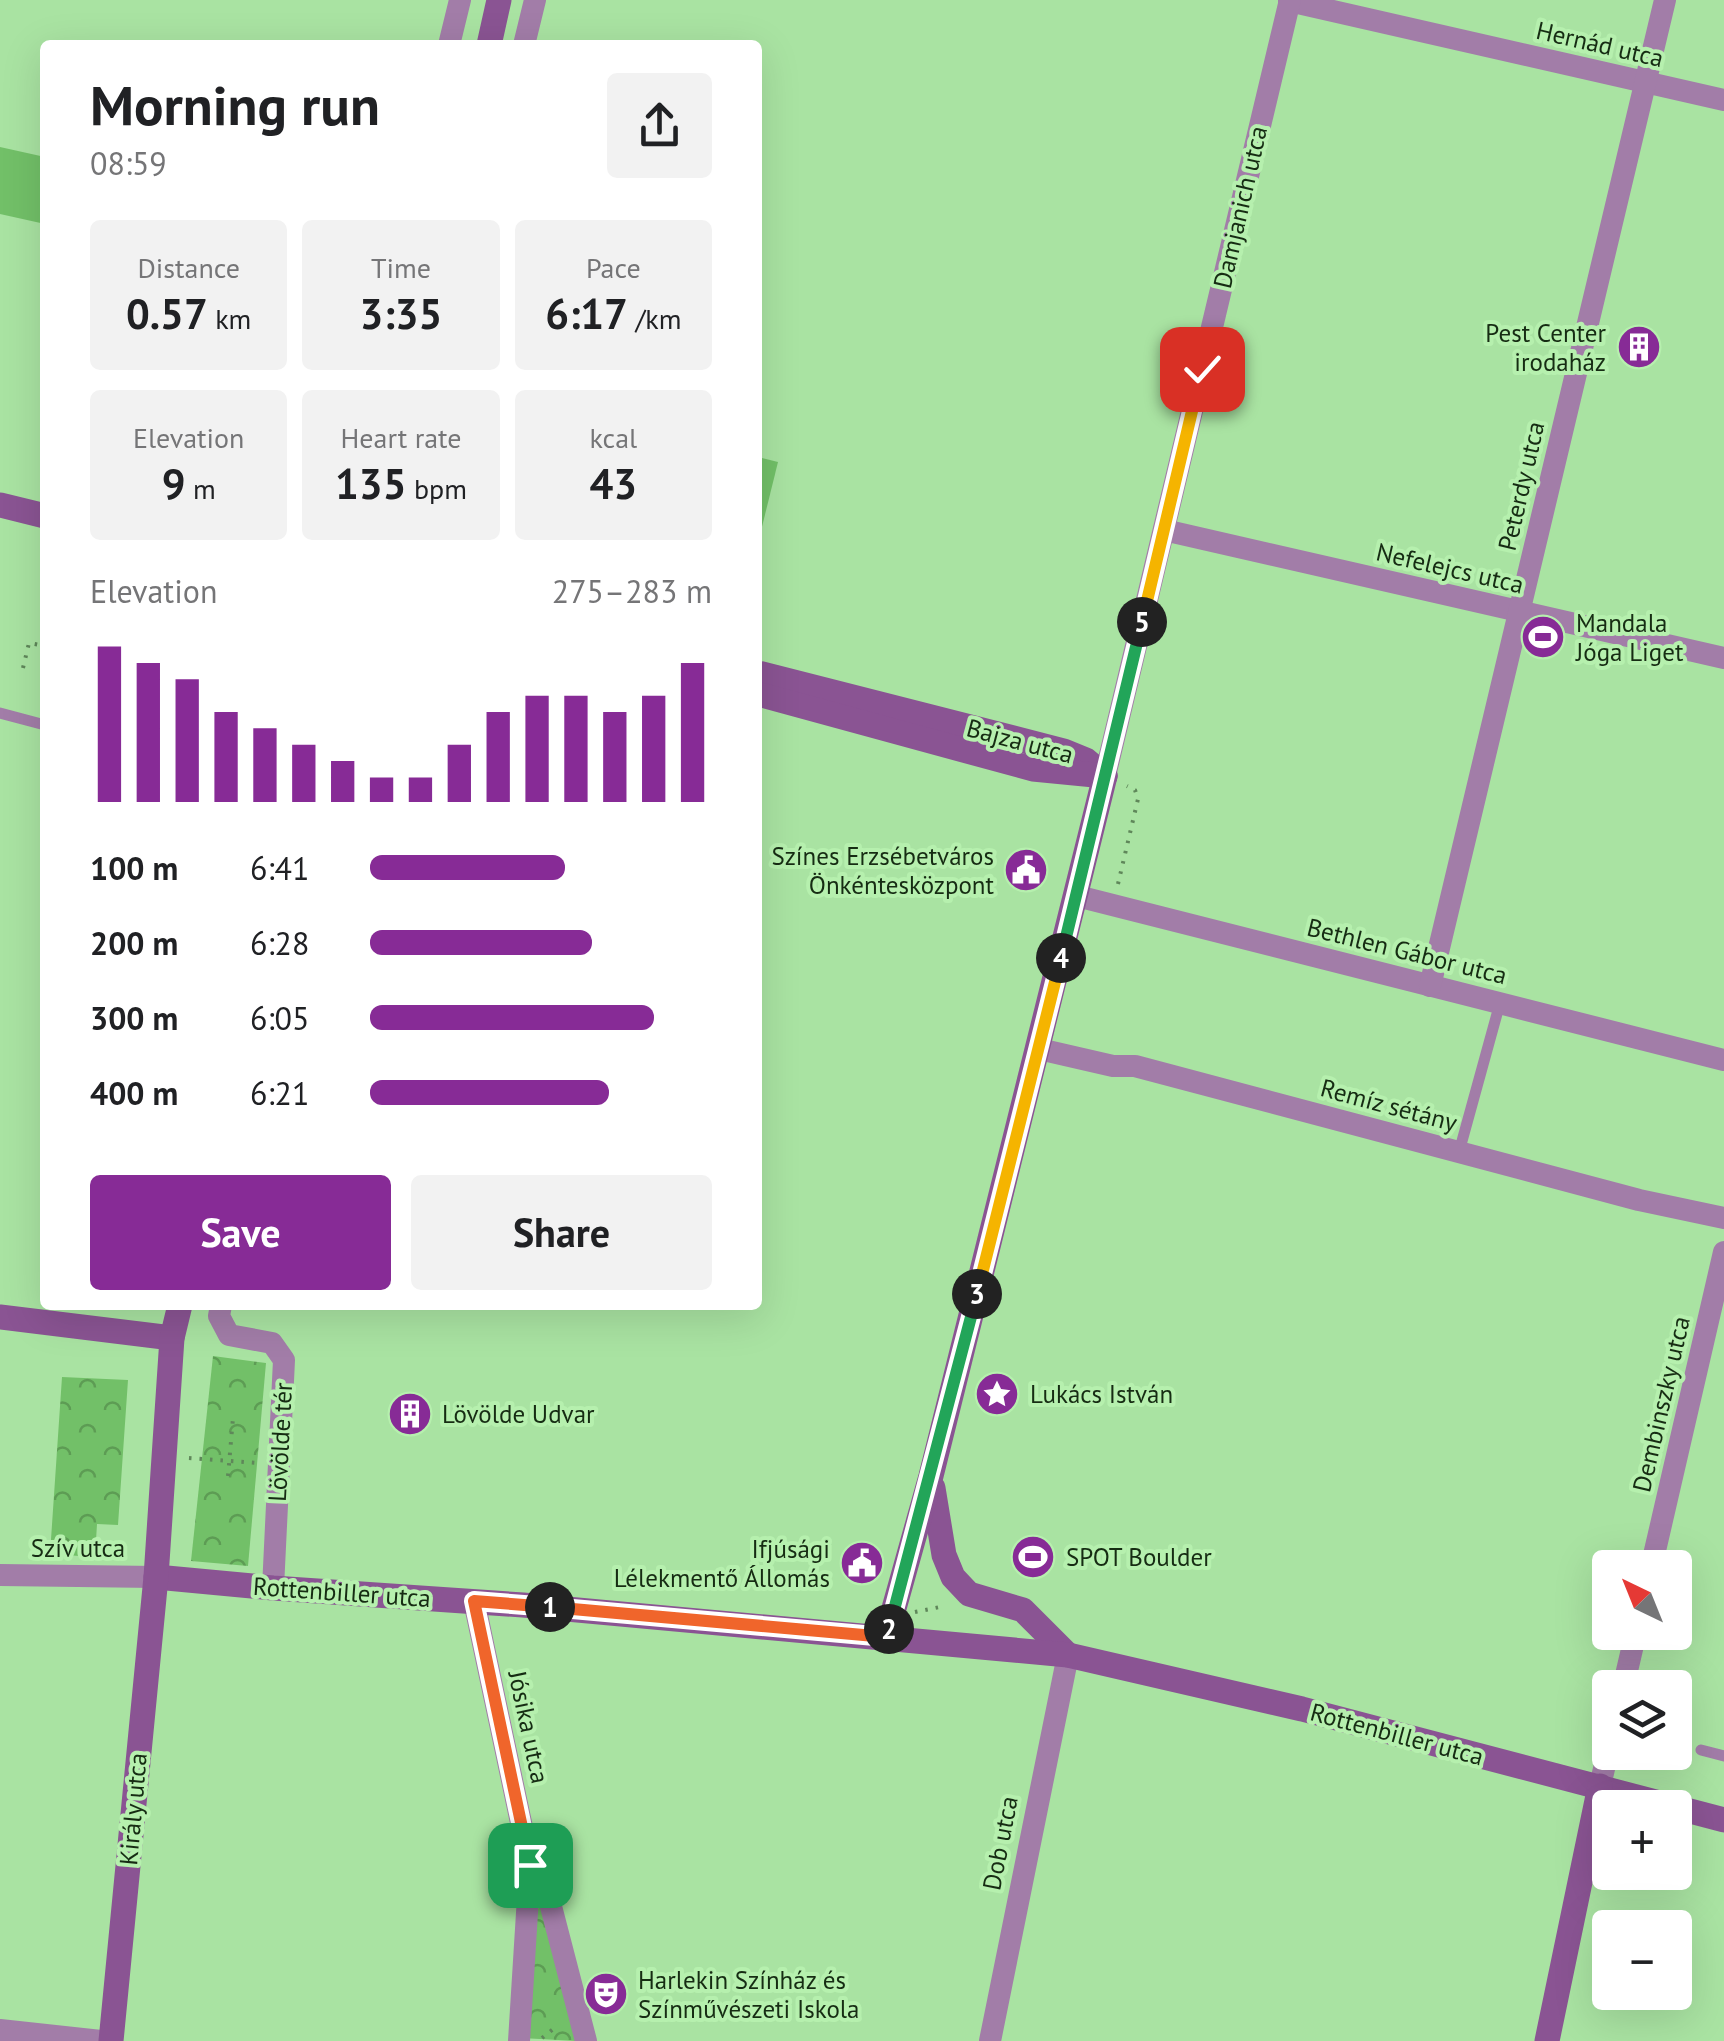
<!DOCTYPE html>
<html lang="en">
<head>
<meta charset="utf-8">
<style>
	body { margin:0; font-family:"PT Sans",sans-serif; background:#f2f2f2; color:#202124; height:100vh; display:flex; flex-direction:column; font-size:38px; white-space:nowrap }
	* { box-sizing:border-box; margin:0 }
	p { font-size:32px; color:#757577 }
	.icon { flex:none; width:55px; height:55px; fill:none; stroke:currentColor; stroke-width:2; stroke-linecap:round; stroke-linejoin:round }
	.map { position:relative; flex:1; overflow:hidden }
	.details { position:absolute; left:40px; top:40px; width:722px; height:1270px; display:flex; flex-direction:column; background:#fff; border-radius:10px; box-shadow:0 10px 40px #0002 }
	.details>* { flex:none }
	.needle { width:65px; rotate:317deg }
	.tools { position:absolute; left:1592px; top:1550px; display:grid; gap:20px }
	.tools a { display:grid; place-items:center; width:100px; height:100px; border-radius:10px; background:#fff; box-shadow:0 10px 40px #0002; font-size:50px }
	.pin { position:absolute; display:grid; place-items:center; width:85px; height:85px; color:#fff; margin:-42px; border-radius:20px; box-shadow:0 5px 15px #0006 }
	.km { position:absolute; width:50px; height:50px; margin:-25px; border-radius:50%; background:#222; color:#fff; font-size:28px; line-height:50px; text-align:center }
	.round { display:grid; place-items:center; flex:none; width:105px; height:105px; border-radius:10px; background:#f2f2f2 }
	.summary { display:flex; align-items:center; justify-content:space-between; height:170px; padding:0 50px }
	h1 { font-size:55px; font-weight:600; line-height:75px }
	.stats { display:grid; grid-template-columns:repeat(3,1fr); gap:15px; height:170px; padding:10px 50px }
	.stats div { display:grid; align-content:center; border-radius:10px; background:#f2f2f2; text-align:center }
	.stats b { font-size:42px; font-weight:600 }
	.stats small { font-size:28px; font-weight:400 }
	.stats p { font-size:28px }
	.chart { height:280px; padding:20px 50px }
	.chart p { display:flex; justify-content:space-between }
	.chart svg { width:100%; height:180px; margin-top:10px; stroke:#872b96; stroke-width:6 }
	.primary-button { display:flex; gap:20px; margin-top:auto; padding:20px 50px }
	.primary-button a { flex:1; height:115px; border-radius:10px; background:#872b96; color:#fff; font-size:40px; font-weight:600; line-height:115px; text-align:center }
	.primary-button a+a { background:#f2f2f2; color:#202124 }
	ul { padding:0 50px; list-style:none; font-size:32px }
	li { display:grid; grid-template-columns:160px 120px 1fr; align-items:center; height:75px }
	li i { height:25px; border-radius:12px; background:#872b96 }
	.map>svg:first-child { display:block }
</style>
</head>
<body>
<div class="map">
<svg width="1724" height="2041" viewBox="0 0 1724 2041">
	<defs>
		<pattern id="park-crowns" width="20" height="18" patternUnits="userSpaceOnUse" patternTransform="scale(2.5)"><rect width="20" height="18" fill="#72c068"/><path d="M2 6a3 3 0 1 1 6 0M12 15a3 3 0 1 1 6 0" fill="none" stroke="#5d9c54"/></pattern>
	</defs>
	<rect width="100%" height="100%" fill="#a9e3a2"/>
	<g fill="url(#park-crowns)">
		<polygon points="213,1356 266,1363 248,1566 191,1561"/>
		<polygon points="62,1377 128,1380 118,1525 97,1524 95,1557 50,1554"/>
		<polygon points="540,1895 577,2041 521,2038"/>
	</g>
	<g fill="#72c068">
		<polygon points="0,147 45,157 45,224 0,214"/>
		<polygon points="758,457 778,462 758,543"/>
	</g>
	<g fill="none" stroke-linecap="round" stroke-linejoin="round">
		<g stroke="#5f875a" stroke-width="4" stroke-dasharray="2.5 8" stroke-linecap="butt">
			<polyline points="23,668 29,643 45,646"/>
			<polyline points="1118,884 1138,799 1135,790 1127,786"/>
			<polyline points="189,1458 259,1463"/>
			<polyline points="228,1476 233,1418"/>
			<polyline points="915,1612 945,1606"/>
			<polyline points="542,2038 557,2026"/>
		</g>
		<g stroke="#a27da8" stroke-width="11">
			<polyline points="0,713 45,725"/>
			<polyline points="1459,1152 1500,1003"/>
			<polyline points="1701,1750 1724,1756"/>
		</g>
		<g stroke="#a27da8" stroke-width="22">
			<polyline points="1289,1 1724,100"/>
			<polyline points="449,45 460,0"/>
			<polyline points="524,45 535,0"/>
			<polyline points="1164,530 1724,658"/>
			<polyline points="1105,776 1290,0"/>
			<polyline points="1077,896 1724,1060"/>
			<polyline points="1430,986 1665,0"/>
			<polyline points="1039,1049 1113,1066 1135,1066 1639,1200 1724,1218"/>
			<polyline points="221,1305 219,1316 229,1335 272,1343 284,1360 273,1588"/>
			<polyline points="1651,1568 1724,1252"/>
			<polyline points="0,1575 156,1577"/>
			<polyline points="474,1601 530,1865 519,2041"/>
			<polyline points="1623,1688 1636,1632"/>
			<polyline points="1600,1786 1610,1743"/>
			<polyline points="530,1865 547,1891 586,2041"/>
			<polyline points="0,2030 101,2041"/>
			<polyline points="990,2041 1068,1655"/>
		</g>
		<g stroke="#8a5493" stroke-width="25">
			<polyline points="489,45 499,0"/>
			<polyline points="0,505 45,516"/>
			<polyline points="758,673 1064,751 1086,760 1105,776"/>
			<polyline points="758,694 1033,769 1105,776"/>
			<polyline points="0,1317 172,1338"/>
			<polyline points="933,1488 944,1555 953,1577 969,1594 1023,1610 1068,1655"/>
			<polyline points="156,1577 273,1588 523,1605 1068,1655 1302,1709 1724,1820"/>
			<polyline points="886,1637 931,1476 1105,776"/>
			<polyline points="111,2041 156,1577 172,1338 180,1305"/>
			<polyline points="1547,2041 1600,1786"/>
		</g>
	</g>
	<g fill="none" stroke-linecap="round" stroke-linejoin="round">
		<g stroke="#fff" stroke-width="20">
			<polyline id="split-1" points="530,1865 474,1601 550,1607"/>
		</g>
		<g stroke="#fff" stroke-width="20">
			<polyline id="split-2" points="550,1607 886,1637 889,1629"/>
		</g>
		<g stroke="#fff" stroke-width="20">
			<polyline id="split-3" points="889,1629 977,1294"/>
		</g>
		<g stroke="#fff" stroke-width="20">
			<polyline id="split-4" points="977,1294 1061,958"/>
		</g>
		<g stroke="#fff" stroke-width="20">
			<polyline id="split-5" points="1061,958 1142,622"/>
		</g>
		<g stroke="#fff" stroke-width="20">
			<polyline id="split-6" points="1142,622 1202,369"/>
		</g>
		<use href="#split-1" stroke="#f0652b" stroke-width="12"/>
		<use href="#split-2" stroke="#f0652b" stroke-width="12"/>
		<use href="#split-3" stroke="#22a559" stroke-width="12"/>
		<use href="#split-4" stroke="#f5b400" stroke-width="12"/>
		<use href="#split-5" stroke="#22a559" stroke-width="12"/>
		<use href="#split-6" stroke="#f5b400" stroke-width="12"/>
	</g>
	<defs>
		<g id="building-disc" transform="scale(2.25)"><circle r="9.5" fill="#872b96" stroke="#b6f0ae"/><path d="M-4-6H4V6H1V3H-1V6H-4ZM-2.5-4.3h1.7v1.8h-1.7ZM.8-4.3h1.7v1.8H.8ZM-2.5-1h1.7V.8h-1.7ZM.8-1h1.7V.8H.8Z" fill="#fff"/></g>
		<g id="stadium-disc" transform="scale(2.25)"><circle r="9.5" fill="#872b96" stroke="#b6f0ae"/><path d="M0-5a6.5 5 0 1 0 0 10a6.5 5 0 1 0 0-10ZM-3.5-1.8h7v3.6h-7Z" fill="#fff"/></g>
		<g id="civic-disc" transform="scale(2.25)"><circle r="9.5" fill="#872b96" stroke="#b6f0ae"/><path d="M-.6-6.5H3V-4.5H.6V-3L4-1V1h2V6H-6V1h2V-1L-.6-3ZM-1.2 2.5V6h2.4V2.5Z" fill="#fff"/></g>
		<g id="sight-disc" transform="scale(2.25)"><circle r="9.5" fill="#872b96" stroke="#b6f0ae"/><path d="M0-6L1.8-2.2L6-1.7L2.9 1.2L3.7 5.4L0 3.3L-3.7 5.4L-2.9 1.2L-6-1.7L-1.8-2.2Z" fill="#fff"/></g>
		<g id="theatre-disc" transform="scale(2.25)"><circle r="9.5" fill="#872b96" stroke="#b6f0ae"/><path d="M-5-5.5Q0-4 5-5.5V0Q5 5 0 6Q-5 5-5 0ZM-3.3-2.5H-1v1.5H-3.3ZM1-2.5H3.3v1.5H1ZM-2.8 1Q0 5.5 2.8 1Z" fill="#fff"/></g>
	</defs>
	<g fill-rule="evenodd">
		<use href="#building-disc" x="1639" y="347"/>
		<use href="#stadium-disc" x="1543" y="637"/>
		<use href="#civic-disc" x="1026" y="870"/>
		<use href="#sight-disc" x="997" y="1394"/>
		<use href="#building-disc" x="410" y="1414"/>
		<use href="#stadium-disc" x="1033" y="1557"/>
		<use href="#civic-disc" x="862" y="1563"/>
		<use href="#theatre-disc" x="606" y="1994"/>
	</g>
	<g text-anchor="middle" stroke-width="8" stroke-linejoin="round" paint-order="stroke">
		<g font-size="25" fill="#162c13" stroke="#b6f0ae">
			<text transform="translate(1600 44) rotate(13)" y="9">Hernád utca</text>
			<text transform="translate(1240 207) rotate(-77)" y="9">Damjanich utca</text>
			<text transform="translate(1521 486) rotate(-77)" y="9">Peterdy utca</text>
			<text transform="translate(1450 568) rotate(13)" y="9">Nefelejcs utca</text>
			<text transform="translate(1020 741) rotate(15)" y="9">Bajza utca</text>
			<text transform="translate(1407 951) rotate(14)" y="9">Bethlen Gábor utca</text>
			<text transform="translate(1389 1105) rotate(15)" y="9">Remíz sétány</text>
			<text transform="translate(1661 1404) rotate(-77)" y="9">Dembinszky utca</text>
			<text transform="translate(280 1442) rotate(-87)" y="9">Lövölde tér</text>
			<text x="78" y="1557">Szív utca</text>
			<text transform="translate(342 1592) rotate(4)" y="9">Rottenbiller utca</text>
			<text transform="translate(529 1727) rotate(78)" y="9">Jósika utca</text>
			<text transform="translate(1397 1734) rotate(15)" y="9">Rottenbiller utca</text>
			<text transform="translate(133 1809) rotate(-85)" y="9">Király utca</text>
			<text transform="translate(1000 1843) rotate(-79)" y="9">Dob utca</text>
		</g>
		<g font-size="25" fill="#162c13" stroke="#b6f0ae" text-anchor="start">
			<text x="1606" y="342" text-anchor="end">Pest Center<tspan x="1606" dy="29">irodaház</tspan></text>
			<text x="1576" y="632">Mandala<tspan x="1576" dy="29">Jóga Liget</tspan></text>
			<text x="994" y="865" text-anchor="end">Színes Erzsébetváros<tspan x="994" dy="29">Önkéntesközpont</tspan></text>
			<text x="1030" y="1403">Lukács István</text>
			<text x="442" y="1423">Lövölde Udvar</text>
			<text x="830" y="1558" text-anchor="end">Ifjúsági<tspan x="830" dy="29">Lélekmentő Állomás</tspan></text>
			<text x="1066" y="1566">SPOT Boulder</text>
			<text x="638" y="1989">Harlekin Színház és<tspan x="638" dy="29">Színművészeti Iskola</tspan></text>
		</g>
	</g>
</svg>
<div class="tools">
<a><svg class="needle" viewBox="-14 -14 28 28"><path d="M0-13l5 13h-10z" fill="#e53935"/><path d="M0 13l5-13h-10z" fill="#757577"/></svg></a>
<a><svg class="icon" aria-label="layers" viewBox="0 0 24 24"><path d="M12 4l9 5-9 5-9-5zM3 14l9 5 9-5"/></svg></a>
<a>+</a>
<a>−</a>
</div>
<div class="pin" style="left:530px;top:1865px;background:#1e9e55"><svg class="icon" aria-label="arrive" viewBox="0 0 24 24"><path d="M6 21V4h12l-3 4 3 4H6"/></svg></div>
<div class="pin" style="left:1202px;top:369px;background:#d93025"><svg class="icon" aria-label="check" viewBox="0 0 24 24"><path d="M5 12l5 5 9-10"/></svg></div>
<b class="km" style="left:550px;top:1607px">1</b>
<b class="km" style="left:889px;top:1629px">2</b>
<b class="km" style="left:977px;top:1294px">3</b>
<b class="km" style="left:1061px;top:958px">4</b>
<b class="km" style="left:1142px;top:622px">5</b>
<section class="details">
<div class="summary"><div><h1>Morning run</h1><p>08:59</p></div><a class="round"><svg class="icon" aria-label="share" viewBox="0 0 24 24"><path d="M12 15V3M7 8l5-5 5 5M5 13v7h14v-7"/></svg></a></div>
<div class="stats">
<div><p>Distance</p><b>0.57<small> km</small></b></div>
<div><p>Time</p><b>3:35</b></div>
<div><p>Pace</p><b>6:17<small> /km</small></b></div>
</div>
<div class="stats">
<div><p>Elevation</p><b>9<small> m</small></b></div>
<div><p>Heart rate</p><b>135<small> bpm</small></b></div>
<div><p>kcal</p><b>43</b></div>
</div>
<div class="chart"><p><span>Elevation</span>275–283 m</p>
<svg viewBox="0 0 160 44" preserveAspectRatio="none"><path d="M5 44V6M15 44V10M25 44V14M35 44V22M45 44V26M55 44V30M65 44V34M75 44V38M85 44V38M95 44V30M105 44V22M115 44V18M125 44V18M135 44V22M145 44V18M155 44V10"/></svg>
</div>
<ul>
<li><b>100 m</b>6:41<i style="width:57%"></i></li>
<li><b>200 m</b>6:28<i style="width:65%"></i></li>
<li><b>300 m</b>6:05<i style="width:83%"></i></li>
<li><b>400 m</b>6:21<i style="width:70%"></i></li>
</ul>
<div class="primary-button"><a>Save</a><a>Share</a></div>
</section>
</div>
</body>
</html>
